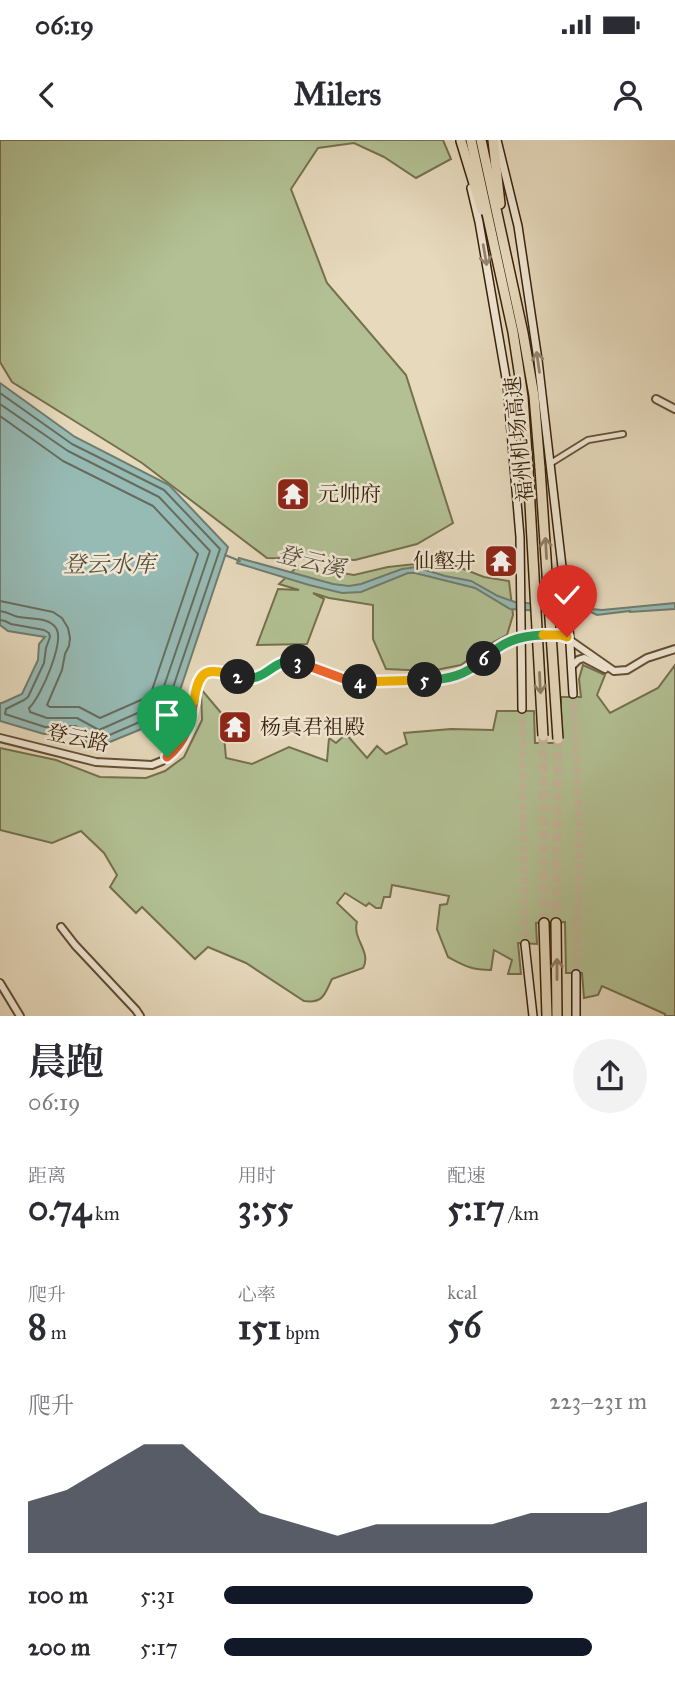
<!DOCTYPE html>
<html lang="zh">
<head>
<meta charset="utf-8">
<style>
	body { margin:0; font-family:"IM FELL Great Primer","Noto Serif SC",serif; background:#f2f2f3; color:#2b2b33; height:100vh; display:flex; flex-direction:column; font-size:26px; white-space:nowrap }
	* { box-sizing:border-box; margin:0 }
	p { font-size:23px; color:#7c7c81 }
	.icon { flex:none; width:38px; height:38px; fill:none; stroke:currentColor; stroke-width:2; stroke-linecap:round; stroke-linejoin:round }
	.map { position:relative; height:876px; overflow:hidden }
	.sheet { display:flex; flex-direction:column; background:#fff; flex:1 }
	.sheet>* { flex:none }
	.pin { position:absolute; display:grid; place-items:center; width:60px; height:60px; color:#fff; margin:-72px -30px; border-radius:50% 50% 50% 0; rotate:-45deg; box-shadow:0 0 7px #0007 }
	.pin .icon { rotate:45deg }
	.km { position:absolute; width:35px; height:35px; margin:-18px; border-radius:50%; background:#222; color:#fff; font-size:19px; line-height:35px; text-align:center }
	.round { display:grid; place-items:center; flex:none; width:74px; height:74px; border-radius:37px; background:#f2f2f3 }
	.overview { display:flex; align-items:center; justify-content:space-between; height:119px; padding:0 28px }
	h1 { font-size:38px; font-weight:700; line-height:52px }
	.figures { display:grid; grid-template-columns:repeat(3,1fr); gap:10px; height:119px; padding:7px 28px }
	.figures div { display:grid; align-content:center }
	.figures b { font-size:35px; font-weight:700 }
	.figures small { font-size:19px; font-weight:400 }
	.figures p { font-size:19px }
	.chart { height:196px; padding:14px 28px }
	.chart p { display:flex; justify-content:space-between }
	.chart svg { width:100%; height:126px; margin-top:7px; fill:#111827; opacity:.7 }
	ul { padding:0 28px; list-style:none; font-size:23px }
	li { display:grid; grid-template-columns:112px 84px 1fr; align-items:center; height:52px }
	li i { height:18px; border-radius:9px; background:#111827 }
	.status { display:flex; justify-content:space-between; align-items:center; height:49px; padding:0 35px; background:#fff; direction:ltr }
	.status svg { height:19px; fill:currentColor }
	header { display:flex; justify-content:space-between; align-items:center; height:91px; padding:0 28px; background:#fff; font-size:32px; font-weight:700 }
	.map>svg:first-child { display:block }
</style>
</head>
<body>
<div class="status"><b>06:19</b><svg viewBox="0 0 49 12"><path d="M0 12V9h3v3zM5 12V6h3v6zM10 12V3h3v9zM15 12V0h3v12zM26 1h20v11H26zM47 4h2v5h-2z"/></svg></div>
<header><svg class="icon" aria-label="back" viewBox="0 0 24 24"><path d="M15 5l-7 7 7 7"/></svg>Milers<svg class="icon" aria-label="person" viewBox="0 0 24 24"><circle cx="12" cy="8" r="4"/><path d="M4 21q1-7 8-7t8 7"/></svg></header>
<div class="map">
<svg width="675" height="876" viewBox="0 0 675 876">
	<rect width="100%" height="100%" fill="#e6d9bc"/>
	<filter id="stains"><feTurbulence type="fractalNoise" baseFrequency=".00286" numOctaves="4"/><feColorMatrix values="0 0 0 0 .2 0 0 0 0 .09 0 0 0 0 .02 0 0 0 .5 -.17"/></filter>
	<radialGradient id="worn" r=".72"><stop offset=".6" stop-color="#630" stop-opacity="0"/><stop offset="1" stop-color="#630" stop-opacity=".3"/></radialGradient>
	<g fill="#b2c093" stroke="#75704e" stroke-width="2">
		<polygon points="0,0 443,0 451,19 416,38 384,17 354,3 318,8 291,49 327,143 406,235 453,383 417,404 355,420 267,418 142,323 12,242 0,222"/>
		<polygon points="443,421 484,437 509,441 513,475 507,495 488,505 461,525 431,531 386,529 373,499 373,465 329,458 313,453 324,459 307,504 257,505 278,449 299,450 279,444 298,426 354,435 388,427"/>
		<path d="M583 525 605 535 597 555 610 573 658 548 675 525V876H665V874L602 846 598 855 584 858 582 833H566L565 782 536 783 537 804 518 803 521 834H508L512 820 494 810 491 830C471 830 465 826 448 817L437 789 440 765 447 764 449 756 392 745 390 757H384L381 768H376L369 763 366 766 345 753 337 763 357 782C352 799 372 812 363 828L332 839C325 853 324 864 304 861L246 823 208 807 195 819 142 767 136 773 110 747 117 735 104 713 81 691 52 703 0 690V608L56 620 100 637 146 638 165 631 184 617 202 580 201 549 222 574 226 618 252 624 289 607 327 621 329 598 336 603 346 594 367 618 377 606 386 614 407 604 404 593 451 589 493 590 497 571H534L535 603H561V557H581L579 539Z"/>
	</g>
	<g fill="#96bab4" stroke="#707c6f" stroke-width="2">
		<polygon points="0,243 75,297 169,345 228,407 171,577 95,608 74,593 44,594 0,581 0,563 2,563 22,554 38,520 39,504 45,497 8,491 0,485"/>
		<polygon points="239,418 333,444 349,446 361,444 402,429 416,427 445,436 471,441 498,456 515,462 602,470 675,463 675,469 630,472 630,471 597,475 591,472 558,472 510,469 475,448 415,433 408,433 361,452 342,453 309,445 237,423"/>
	</g>
	<g fill="none" stroke-linecap="round" stroke-linejoin="round">
		<g stroke="#676d5e" stroke-width="2">
			<polyline points="0,253 72,304 164,350 220,409 165,571 98,600 76,586 45,587 5,574 6,569 24,560 28,557 44,523 46,508 50,497 49,493 44,490 11,484 5,481 0,480"/>
			<path d="M0 264 68 311 159 357 210 411 158 564 99 590 77 578H47L30 572 29 568C41 557 65 501 56 488 48 476 28 480 15 476 10 474 7 472 0 471"/>
			<polyline points="0,276 63,321 153,366 198,414 150,556 100,578 79,567 50,567 47,565 62,530 65,514 69,506 70,498 68,488 62,478 53,472 0,461"/>
		</g>
		<polyline stroke="#707c6f" stroke-width="2" points="225,415 240,421"/>
		<g stroke="#c3b498" stroke-width="7" stroke-dasharray="7 3.5" stroke-linecap="butt">
			<polyline points="573,554 580,693 576,834"/>
			<polyline points="522,569 525,804"/>
		</g>
		<g stroke="#c3b498" stroke-width="9" stroke-dasharray="9 4.5" stroke-linecap="butt">
			<polyline points="543,596 544,783"/>
			<polyline points="556,783 558,599"/>
		</g>
		<g stroke="#644e35" stroke-width="8">
			<polyline id="minor" points="551,323 588,300 623,294"/>
		</g>
		<g stroke="#644e35" stroke-width="10">
			<g id="tertiary">
				<polyline points="656,259 675,269"/>
				<polyline points="572,526 578,520 584,518 605,529"/>
				<path d="M0 598 96 622 152 625 162 621 173 613 185 597 190 583 197 543 202 536 214 531 248 539C265 539 274 520 291 521 310 521 329 535 347 540 361 543 376 542 390 541 408 541 426 541 444 539L458 535 472 528 497 508 522 496H564L614 531 627 530 647 518 675 509"/>
				<polyline points="61,787 75,805 136,870 140,876"/>
				<polyline points="0,843 20,876"/>
			</g>
		</g>
		<g stroke="#382008" stroke-width="10">
			<g id="secondary">
				<polyline points="497,0 518,86 538,220 569,487 573,554"/>
				<polyline points="471,48 479,82 507,244 520,397 522,569"/>
				<polyline points="525,804 533,876"/>
				<polyline points="576,876 576,834"/>
			</g>
		</g>
		<g stroke="#382008" stroke-width="12">
			<g id="motorway">
				<polyline points="471,0 513,192 523,257 528,328"/>
				<polyline points="481,0 523,193 534,256 540,328"/>
				<polyline points="493,0 500,64"/>
				<polyline points="461,1 482,70"/>
				<polyline points="544,783 547,876"/>
				<polyline points="556,783 557,876"/>
			</g>
		</g>
		<use href="#minor" stroke="#efe6d3" stroke-width="4.5"/>
		<use href="#tertiary" stroke="#efe6d3" stroke-width="6"/>
		<use href="#secondary" stroke="#efe6d3" stroke-width="7"/>
		<use href="#motorway" stroke="#e6d9bc" stroke-width="9"/>
		<g stroke="#382008" stroke-width="12" stroke-linecap="butt">
			<g id="motorway-bridge">
				<polyline points="528,328 543,596"/>
				<polyline points="540,328 558,599"/>
			</g>
		</g>
		<use href="#motorway-bridge" stroke="#e6d9bc" stroke-width="9"/>
	</g>
	<defs><path id="oneway-shaft" d="M-6 0H5M1.5-3L5.5 0L1.5 3" fill="none" stroke-width="1.6" stroke-linecap="round" stroke-linejoin="round" transform="scale(1.75)"/></defs>
	<g stroke="#94836e">
		<use href="#oneway-shaft" transform="translate(485 115) rotate(80)"/>
		<use href="#oneway-shaft" transform="translate(538 222) rotate(-98)"/>
	</g>
	<g stroke="#8f7c62">
		<use href="#oneway-shaft" transform="translate(546 408) rotate(-93)"/>
		<use href="#oneway-shaft" transform="translate(540 543) rotate(87)"/>
		<use href="#oneway-shaft" transform="translate(557 829) rotate(-90)"/>
	</g>
	<g fill="none" stroke-linecap="round" stroke-linejoin="round">
		<g stroke="#fff" stroke-width="14">
			<path id="split-1" d="M167 617C186 602 190 584 194 561"/>
		</g>
		<g stroke="#fff" stroke-width="14">
			<path id="split-2" d="M194 561C199 526 209 528 238 537"/>
		</g>
		<g stroke="#fff" stroke-width="14">
			<path id="split-3" d="M238 537C268 545 271 516 298 522"/>
		</g>
		<g stroke="#fff" stroke-width="14">
			<polyline id="split-4" points="298,522 344,539 360,542"/>
		</g>
		<g stroke="#fff" stroke-width="14">
			<polyline id="split-5" points="360,542 425,540"/>
		</g>
		<g stroke="#fff" stroke-width="14">
			<path id="split-6" d="M425 540C448 540 466 535 484 519"/>
		</g>
		<g stroke="#fff" stroke-width="14">
			<path id="split-7" d="M484 519C503 502 517 496 543 495"/>
		</g>
		<g stroke="#fff" stroke-width="14">
			<polyline id="split-8" points="543,495 561,495 567,497"/>
		</g>
		<use href="#split-1" stroke="#f0652b" stroke-width="9"/>
		<use href="#split-2" stroke="#f5b400" stroke-width="9"/>
		<use href="#split-3" stroke="#22a559" stroke-width="9"/>
		<use href="#split-4" stroke="#f0652b" stroke-width="9"/>
		<use href="#split-5" stroke="#f5b400" stroke-width="9"/>
		<use href="#split-6" stroke="#22a559" stroke-width="9"/>
		<use href="#split-7" stroke="#22a559" stroke-width="9"/>
		<use href="#split-8" stroke="#f5b400" stroke-width="9"/>
	</g>
	<defs>
		<g id="temple-square" transform="scale(1.75)"><rect x="-9" y="-9" width="18" height="18" rx="4" fill="#8f2418" stroke="#efe6d3"/><path d="M0-6L5-2H3V0L6.5 2.5H4V6H1.5V3h-3V6H-4V2.5H-6.5L-3 0V-2H-5Z" fill="#fff"/></g>
	</defs>
	<g fill-rule="evenodd">
		<use href="#temple-square" x="293" y="354"/>
		<use href="#temple-square" x="501" y="421"/>
		<use href="#temple-square" x="235" y="587"/>
	</g>
	<g text-anchor="middle" stroke-width="5" stroke-linejoin="round" paint-order="stroke">
		<g font-size="21" fill="#382008" stroke="#efe6d3">
			<text transform="translate(519 299) rotate(-96)" y="7">福州机场高速</text>
			<text transform="translate(78 598) rotate(12)" y="7">登云路</text>
		</g>
		<g font-size="21" fill="#382008" stroke="#efe6d3" text-anchor="start">
			<text x="318" y="361">元帅府</text>
			<text x="476" y="428" text-anchor="end">仙壑井</text>
			<text x="260" y="594">杨真君祖殿</text>
		</g>
		<g font-size="23" font-style="italic" fill="#544e3c" stroke="#efe6d3">
			<text transform="translate(311 421) rotate(14)" y="8">登云溪</text>
			<text x="109" y="432">登云水库</text>
		</g>
	</g>
	<rect width="100%" height="100%" filter="url(#stains)"/>
	<rect width="100%" height="100%" fill="url(#worn)"/>
</svg>
<div class="pin" style="left:167px;top:617px;background:#1e9e55"><svg class="icon" aria-label="arrive" viewBox="0 0 24 24"><path d="M6 21V4h12l-3 4 3 4H6"/></svg></div>
<div class="pin" style="left:567px;top:497px;background:#d93025"><svg class="icon" aria-label="check" viewBox="0 0 24 24"><path d="M5 12l5 5 9-10"/></svg></div>
<b class="km" style="left:238px;top:537px">2</b>
<b class="km" style="left:298px;top:522px">3</b>
<b class="km" style="left:360px;top:542px">4</b>
<b class="km" style="left:425px;top:540px">5</b>
<b class="km" style="left:484px;top:519px">6</b>
</div>
<section class="sheet">
<div class="overview"><div><h1>晨跑</h1><p>06:19</p></div><a class="round"><svg class="icon" aria-label="share" viewBox="0 0 24 24"><path d="M12 15V3M7 8l5-5 5 5M5 13v7h14v-7"/></svg></a></div>
<div class="figures">
<div><p>距离</p><b>0.74<small> km</small></b></div>
<div><p>用时</p><b>3:55</b></div>
<div><p>配速</p><b>5:17<small> /km</small></b></div>
</div>
<div class="figures">
<div><p>爬升</p><b>8<small> m</small></b></div>
<div><p>心率</p><b>151<small> bpm</small></b></div>
<div><p>kcal</p><b>56</b></div>
</div>
<div class="chart"><p><span>爬升</span>223–231 m</p>
<svg viewBox="0 0 160 44" preserveAspectRatio="none"><path d="M0 44V26L10 22L20 14L30 6L40 6L50 18L60 30L70 34L80 38L90 34L100 34L110 34L120 34L130 30L140 30L150 30L160 26V44z"/></svg>
</div>
<ul>
<li><b>100 m</b>5:31<i style="width:73%"></i></li>
<li><b>200 m</b>5:17<i style="width:87%"></i></li>
</ul>
</section>
</body>
</html>
